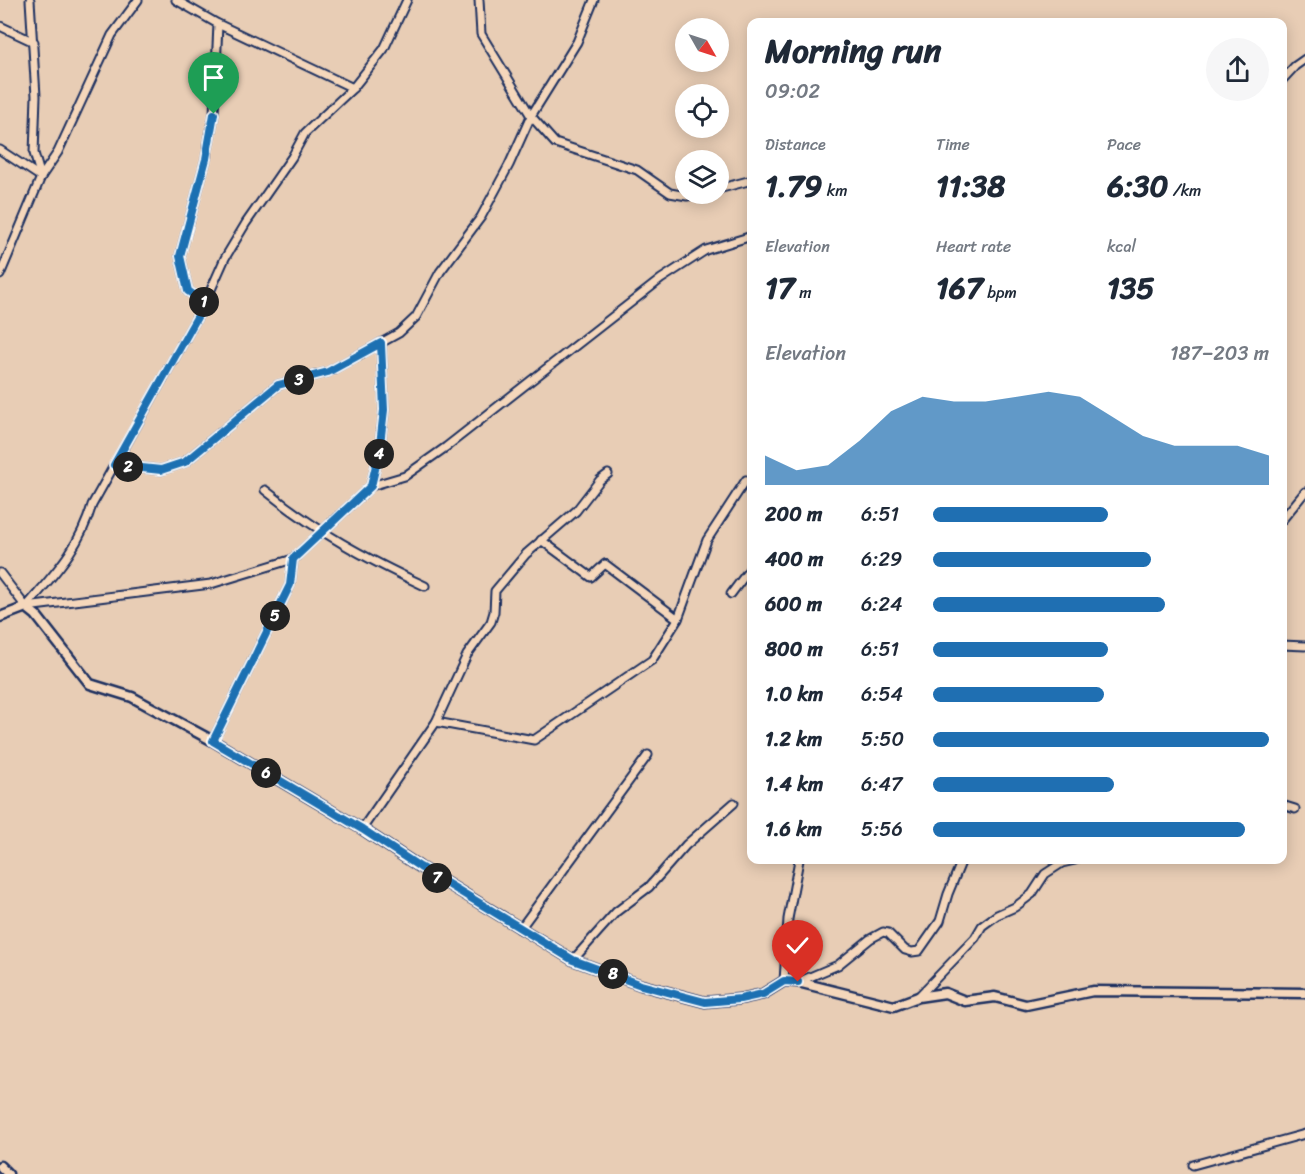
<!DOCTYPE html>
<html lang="en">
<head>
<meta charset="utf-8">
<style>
	body { margin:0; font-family:Sriracha,sans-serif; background:#f6f6f7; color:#1f2937; height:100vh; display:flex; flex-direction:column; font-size:22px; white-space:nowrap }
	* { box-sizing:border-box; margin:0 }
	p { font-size:20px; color:#747a83 }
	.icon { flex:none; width:33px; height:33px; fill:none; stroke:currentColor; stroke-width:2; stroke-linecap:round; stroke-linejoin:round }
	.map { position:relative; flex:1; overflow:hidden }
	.drawer { position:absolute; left:747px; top:18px; width:540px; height:846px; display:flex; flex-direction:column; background:#fff; border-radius:12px; box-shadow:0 3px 15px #0003 }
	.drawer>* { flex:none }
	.needle { width:39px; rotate:129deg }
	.fabs { position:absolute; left:675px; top:18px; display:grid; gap:12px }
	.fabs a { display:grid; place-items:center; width:54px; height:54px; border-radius:50%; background:#fff; box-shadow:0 3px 15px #0003; font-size:30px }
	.pin { position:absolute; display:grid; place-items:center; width:51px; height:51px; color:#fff; margin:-62px -26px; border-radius:50% 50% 50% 0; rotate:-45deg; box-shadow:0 0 6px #0007 }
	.pin .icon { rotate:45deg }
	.km { position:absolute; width:30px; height:30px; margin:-15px; border-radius:50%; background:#222; color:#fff; font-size:16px; line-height:30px; text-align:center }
	.round { display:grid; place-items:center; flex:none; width:63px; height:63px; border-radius:32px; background:#f6f6f7 }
	.overview { display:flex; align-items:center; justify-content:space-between; height:102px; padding:0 18px }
	h1 { font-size:33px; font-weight:700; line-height:45px }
	.stats { display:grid; grid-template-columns:repeat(3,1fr); gap:9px; height:102px; padding:6px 18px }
	.stats div { display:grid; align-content:center }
	.stats b { font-size:30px; font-weight:700 }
	.stats small { font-size:16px; font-weight:400 }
	.stats p { font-size:16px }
	.chart { height:168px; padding:12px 18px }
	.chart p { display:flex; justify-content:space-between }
	.chart svg { width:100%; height:108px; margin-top:6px; fill:#1f6fb2; opacity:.7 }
	ul { padding:0 18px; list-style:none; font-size:20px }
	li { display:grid; grid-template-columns:96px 72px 1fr; align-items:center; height:45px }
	li i { height:15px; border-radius:8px; background:#1f6fb2 }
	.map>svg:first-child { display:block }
</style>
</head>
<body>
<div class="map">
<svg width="1305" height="1174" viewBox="0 0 1305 1174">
	<rect width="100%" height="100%" fill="#e8cdb5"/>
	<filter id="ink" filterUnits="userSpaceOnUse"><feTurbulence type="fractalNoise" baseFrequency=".0167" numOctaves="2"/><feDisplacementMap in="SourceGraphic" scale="12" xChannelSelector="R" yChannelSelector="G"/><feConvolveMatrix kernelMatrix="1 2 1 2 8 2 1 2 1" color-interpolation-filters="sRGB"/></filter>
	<g filter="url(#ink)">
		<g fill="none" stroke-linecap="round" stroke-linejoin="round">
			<g stroke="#1b2f5e" stroke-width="11">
				<g id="minor">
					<polyline points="30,0 36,96 34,153 41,177"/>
					<polyline points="176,0 218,24 353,88"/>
					<polyline points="479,0 481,34 531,116 555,143 637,170 670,193 687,196 698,194"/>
					<polyline points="0,26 34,42"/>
					<polyline points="1282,80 1295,66 1305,59"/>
					<polyline points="0,150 41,177"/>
					<polyline points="718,189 752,180"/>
					<polyline points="0,275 41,177 58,152 112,35 138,0"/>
					<polyline points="205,303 188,291 180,256 206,159 214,114 218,24"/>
					<polyline points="114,465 161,470 185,462 278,385 328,372 399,333 416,317 440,272 481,217 509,165 531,116 577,42 594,0"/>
					<polyline points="371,486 379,453 384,410 381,343"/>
					<path d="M265 490C317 532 365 558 425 586"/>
					<polyline points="1282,520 1305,492"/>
					<polyline points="541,540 591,577 605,564 678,619"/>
					<polyline points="0,573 26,607"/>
					<polyline points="731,594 752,566"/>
					<polyline points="26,607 211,584 293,559 371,486 405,476 446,447 661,279 706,250 752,236"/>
					<path d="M26 607C55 573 79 549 92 505L205 303 225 258 246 223 292 157 305 133 353 88 384 49 407 0"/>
					<polyline points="1282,645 1305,646"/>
					<polyline points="436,722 534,740 652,660 678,619 707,540 746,480"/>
					<polyline points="213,741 290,585 293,559"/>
					<polyline points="1282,805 1295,809"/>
					<polyline points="362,829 436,722 467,655 491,622 494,612 495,591 526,554 576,511 600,480 608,474"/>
					<polyline points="520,929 648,755"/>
					<polyline points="573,960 616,912 649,887 686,845 734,803"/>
					<polyline points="784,981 788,919 799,860"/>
					<polyline points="798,982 838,965 870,939 883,932 888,933 905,950 912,952 919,951 940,921 948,894 962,860"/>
					<polyline points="918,997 975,938 982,926 997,915 1015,907 1032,894 1045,874 1062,863 1075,860"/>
					<polyline points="1193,1165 1305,1134"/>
				</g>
			</g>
			<g stroke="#1b2f5e" stroke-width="13">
				<g id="tertiary">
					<polyline points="0,617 26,607 36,615 90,684 132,697 213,741 362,829 420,867 573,960 641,985 705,1002 740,999 763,994 784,981 798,982 894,1006 918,997 945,993 965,1001 995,997 1026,1005 1093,991 1305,993"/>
					<polyline points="0,1166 8,1174"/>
				</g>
			</g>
			<use href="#minor" stroke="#f5d7bb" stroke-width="7"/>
			<use href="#tertiary" stroke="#f5d7bb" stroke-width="8"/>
		</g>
	</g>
	<g fill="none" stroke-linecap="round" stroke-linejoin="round" filter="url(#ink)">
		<g stroke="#fff" stroke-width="12">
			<polyline id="route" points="214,114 206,159 180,256 188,291 205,303 114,465 161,470 185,462 278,385 328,372 381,343 384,410 379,453 371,486 293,559 290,585 213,741 362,829 420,867 573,960 641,985 705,1002 740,999 763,994 784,981 798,982"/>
		</g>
		<use href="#route" stroke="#1f6fb2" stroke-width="8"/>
	</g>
</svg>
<div class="fabs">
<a><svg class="needle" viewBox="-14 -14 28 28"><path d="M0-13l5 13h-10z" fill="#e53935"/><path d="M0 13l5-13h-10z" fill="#747a83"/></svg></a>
<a><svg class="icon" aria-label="locate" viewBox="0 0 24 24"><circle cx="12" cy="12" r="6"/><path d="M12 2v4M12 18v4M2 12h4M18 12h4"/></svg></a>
<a><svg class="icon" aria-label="layers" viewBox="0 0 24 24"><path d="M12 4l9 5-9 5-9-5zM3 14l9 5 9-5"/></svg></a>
</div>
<div class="pin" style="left:214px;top:114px;background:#1e9e55"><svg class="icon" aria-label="arrive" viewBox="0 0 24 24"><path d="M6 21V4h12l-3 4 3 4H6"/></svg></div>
<div class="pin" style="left:798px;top:982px;background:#d93025"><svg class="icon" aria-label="check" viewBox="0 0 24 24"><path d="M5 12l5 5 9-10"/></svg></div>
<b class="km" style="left:204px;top:302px">1</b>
<b class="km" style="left:128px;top:467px">2</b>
<b class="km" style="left:299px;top:380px">3</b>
<b class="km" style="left:379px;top:454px">4</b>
<b class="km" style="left:275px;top:616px">5</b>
<b class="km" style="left:266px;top:773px">6</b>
<b class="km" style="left:437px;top:878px">7</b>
<b class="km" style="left:613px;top:974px">8</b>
<section class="drawer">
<div class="overview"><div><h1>Morning run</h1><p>09:02</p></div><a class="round"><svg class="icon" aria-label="share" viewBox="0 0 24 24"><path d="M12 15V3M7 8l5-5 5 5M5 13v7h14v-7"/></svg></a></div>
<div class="stats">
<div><p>Distance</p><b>1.79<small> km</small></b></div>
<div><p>Time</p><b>11:38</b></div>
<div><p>Pace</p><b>6:30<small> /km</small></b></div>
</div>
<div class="stats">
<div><p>Elevation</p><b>17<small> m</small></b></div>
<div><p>Heart rate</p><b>167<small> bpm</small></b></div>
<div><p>kcal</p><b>135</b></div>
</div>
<div class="chart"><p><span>Elevation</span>187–203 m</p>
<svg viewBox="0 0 160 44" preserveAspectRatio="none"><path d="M0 44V32L10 38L20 36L30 26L40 14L50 8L60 10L70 10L80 8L90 6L100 8L110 16L120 24L130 28L140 28L150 28L160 32V44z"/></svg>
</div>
<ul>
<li><b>200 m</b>6:51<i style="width:52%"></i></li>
<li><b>400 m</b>6:29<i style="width:65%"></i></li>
<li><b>600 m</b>6:24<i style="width:69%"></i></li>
<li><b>800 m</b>6:51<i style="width:52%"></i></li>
<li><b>1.0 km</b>6:54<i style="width:51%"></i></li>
<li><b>1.2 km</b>5:50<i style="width:100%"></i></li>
<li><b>1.4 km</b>6:47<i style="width:54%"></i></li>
<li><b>1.6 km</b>5:56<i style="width:93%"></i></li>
</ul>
</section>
</div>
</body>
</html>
